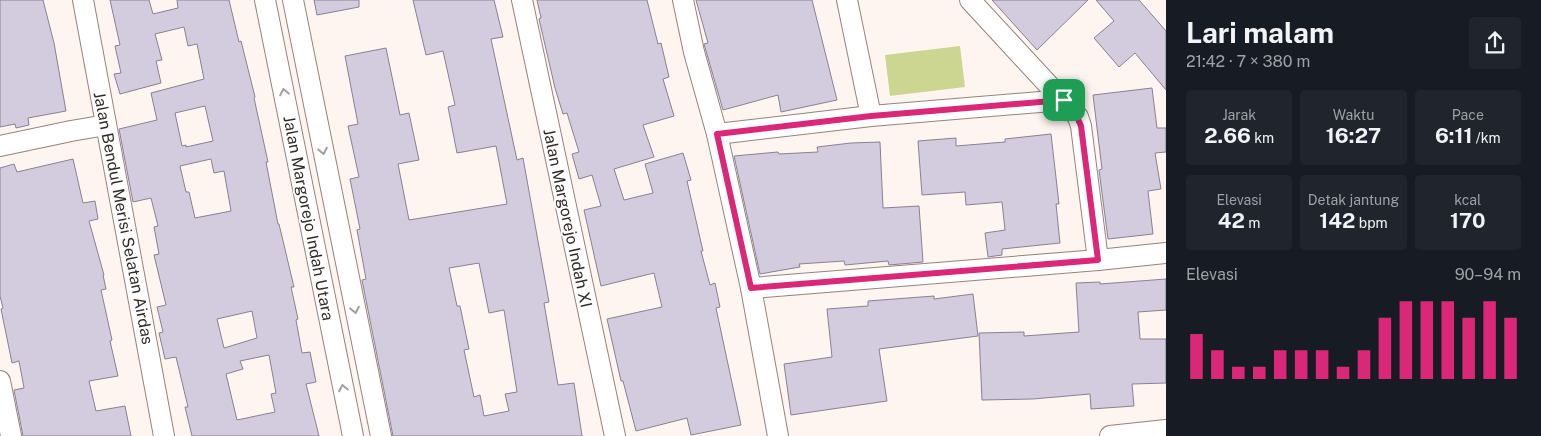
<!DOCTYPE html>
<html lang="id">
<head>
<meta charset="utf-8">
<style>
	body { margin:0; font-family:"Public Sans",sans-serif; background:#20242c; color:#f1f3f6; height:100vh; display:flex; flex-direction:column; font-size:19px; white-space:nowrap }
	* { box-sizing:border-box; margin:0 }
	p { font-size:16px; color:#9ea1a6 }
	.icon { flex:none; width:28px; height:28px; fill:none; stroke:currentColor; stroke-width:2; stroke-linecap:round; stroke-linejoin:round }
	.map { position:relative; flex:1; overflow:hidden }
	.drawer { display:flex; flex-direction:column; background:#171b24; width:375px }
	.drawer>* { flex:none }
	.pin { position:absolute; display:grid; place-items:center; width:42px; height:42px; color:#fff; margin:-21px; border-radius:10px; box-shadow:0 2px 8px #0006 }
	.round { display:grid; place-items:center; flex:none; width:52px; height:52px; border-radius:5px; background:#20242c }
	.head { display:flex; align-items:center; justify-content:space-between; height:85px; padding:0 20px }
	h1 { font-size:28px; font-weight:700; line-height:38px }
	.figures { display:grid; grid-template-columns:repeat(3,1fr); gap:8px; height:85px; padding:5px 20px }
	.figures div { display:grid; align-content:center; border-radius:5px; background:#20242c; text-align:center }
	.figures b { font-size:21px; font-weight:700 }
	.figures small { font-size:14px; font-weight:400 }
	.figures p { font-size:14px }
	.chart { height:140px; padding:10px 20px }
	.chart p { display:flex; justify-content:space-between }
	.chart svg { width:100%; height:90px; margin-top:5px; stroke:#db2777; stroke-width:6 }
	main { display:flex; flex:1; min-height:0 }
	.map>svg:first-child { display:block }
</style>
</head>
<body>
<main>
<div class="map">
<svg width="1166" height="436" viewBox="0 0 1166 436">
	<rect width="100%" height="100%" fill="#fef5f1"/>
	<polygon fill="#cdd690" points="960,46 965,87 890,96 885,55"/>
	<g fill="#d3cbde" stroke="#898193" fill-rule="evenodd">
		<polygon points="0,0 43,0 54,43 66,111 28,118 29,125 16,128 15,124 0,127"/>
		<path d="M110 0H149L153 14 178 8 177 0H229L239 42 241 41 255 97 254 98 268 162H266L278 224H279L294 287H291L298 319 296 320 302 353 310 352 316 382 306 384 319 436H192L185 407H188L176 357 165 359 159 333 163 332 157 307 166 305 154 255 159 254 154 227 158 226 151 198 133 202 119 129 157 120 151 93 204 79 197 44 188 46 184 27 155 34 162 60 156 61 161 83 120 94 114 74 121 73 115 46 120 45ZM205 106 213 141 186 147V145L182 146 175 113ZM211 159 214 173 224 171 231 211 195 218 189 192H186L180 166ZM252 311 257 338 224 348 217 319ZM269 355 276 393 271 394 275 412 237 420 226 374 243 369 240 361Z"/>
		<polygon points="314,0 359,0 359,7 317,15"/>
		<path d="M413 0H494L503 37 491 39 517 160 523 158 549 302 544 303 558 385 574 383 582 436H393L362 280 366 279 357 230 360 229 350 179 359 177 348 126 358 124 345 56 386 48 400 115 409 113 419 160 398 164 409 220 507 204 496 146 457 153 448 107 455 105 443 51 426 55ZM479 263 489 313 504 310 517 392 505 394 509 411 484 416 480 395 474 397 464 350 469 349 460 306H457L449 268Z"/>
		<polygon points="537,0 647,0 658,44 661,43 669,77 663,79 674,116 643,125 654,157 614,169 624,200 653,193 645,164 683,153 691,180 687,181 703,251 701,251 710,285 715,283 720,307 716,308 741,425 691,435 687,418 636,431 623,381 621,381 607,319 662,307 654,273 601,286 584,210 601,206 592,175 579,179 572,154 579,152 567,113 563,114 555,88 539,19 541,18"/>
		<polygon points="696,0 812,0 837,100 781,112 778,95 723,110 704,44 708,43"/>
		<polygon points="992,0 1088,0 1037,50"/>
		<polygon points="1096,0 1139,0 1166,31 1166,90 1135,53 1119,67 1094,38 1114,21"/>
		<polygon points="1152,88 1157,128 1166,128 1166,152 1155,153 1161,189 1148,191 1153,234 1108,239 1099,170 1102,169 1093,95"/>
		<polygon points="1051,134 1059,204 1056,204 1060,243 1002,249 1002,255 988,257 985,233 1005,230 1002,202 966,205 965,192 922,195 918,141 956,138 956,146 1005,142 1005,139"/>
		<polygon points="880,142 883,208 919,206 923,262 889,265 888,261 845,265 844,261 799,264 800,267 760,274 734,156 778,152 779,154 818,152 817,147 851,143"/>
		<polygon points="73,159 83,203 95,201 98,219 89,221 104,275 103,275 106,289 101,290 112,340 110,341 118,376 89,381 96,411 125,406 131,436 23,436 14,390 24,388 19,361 12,363 1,309 3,308 0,296 0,168 14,164 17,172"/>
		<polygon points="1166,279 1166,310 1138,312 1140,339 1166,339 1166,383 1132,384 1134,406 1091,409 1090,394 1033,399 982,400 979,333 1024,332 1024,336 1079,332 1076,283 1100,282 1100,284"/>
		<polygon points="973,294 978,336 879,349 887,401 791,415 784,364 832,357 827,309 868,306 868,301 934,296 934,299"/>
	</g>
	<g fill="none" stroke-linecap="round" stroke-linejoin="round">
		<g stroke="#97827a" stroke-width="22">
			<g id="minor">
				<polyline points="83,0 164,436"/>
				<polyline points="265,0 353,436"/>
				<polyline points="293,0 381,436"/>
				<polyline points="522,0 615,436"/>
				<polyline points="683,0 694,52 717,134 751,288 778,436"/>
				<polyline points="847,0 871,116"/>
				<polyline points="970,0 1078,117 1081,126 1098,260"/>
				<polyline points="717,134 871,116 1064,100"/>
				<polyline points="0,146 71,131 106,125"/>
				<polyline points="751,288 1098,260 1166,253"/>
				<polyline points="0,381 11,436"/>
				<polyline points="1110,436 1166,430"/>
			</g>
		</g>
		<use href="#minor" stroke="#fff" stroke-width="20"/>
	</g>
	<defs><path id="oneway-chevron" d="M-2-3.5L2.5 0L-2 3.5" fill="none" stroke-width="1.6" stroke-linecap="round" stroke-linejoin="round" transform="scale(1.25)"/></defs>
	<g stroke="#a39f9d">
		<use href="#oneway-chevron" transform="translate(284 92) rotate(-101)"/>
		<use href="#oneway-chevron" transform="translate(323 151) rotate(79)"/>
		<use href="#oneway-chevron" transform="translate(355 310) rotate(79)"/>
		<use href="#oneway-chevron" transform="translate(343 388) rotate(-101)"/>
	</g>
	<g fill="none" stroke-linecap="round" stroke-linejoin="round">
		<g stroke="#fff" stroke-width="10">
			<polygon id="route" points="1064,100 1074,110 1081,126 1098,260 751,288 717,134 871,116"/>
		</g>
		<use href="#route" stroke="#db2777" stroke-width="6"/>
	</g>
	<g text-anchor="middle" stroke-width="4" stroke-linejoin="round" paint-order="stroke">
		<g font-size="16" fill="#322a26" stroke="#fff">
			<text transform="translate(124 218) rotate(79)" y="6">Jalan Bendul Merisi Selatan Airdas</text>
			<text transform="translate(309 218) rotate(79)" y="6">Jalan Margorejo Indah Utara</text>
			<text transform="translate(568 218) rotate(78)" y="6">Jalan Margorejo Indah XI</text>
		</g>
	</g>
</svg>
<div class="pin" style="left:1064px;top:100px;background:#1e9e55"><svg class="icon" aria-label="arrive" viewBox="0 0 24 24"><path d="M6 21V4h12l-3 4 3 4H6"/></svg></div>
</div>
<section class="drawer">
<div class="head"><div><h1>Lari malam</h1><p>21:42 · 7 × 380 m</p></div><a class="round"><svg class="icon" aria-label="share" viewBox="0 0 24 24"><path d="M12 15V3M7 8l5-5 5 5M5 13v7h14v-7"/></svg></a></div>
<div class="figures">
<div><p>Jarak</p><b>2.66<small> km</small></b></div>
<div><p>Waktu</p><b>16:27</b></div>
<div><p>Pace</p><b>6:11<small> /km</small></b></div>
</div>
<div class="figures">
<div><p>Elevasi</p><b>42<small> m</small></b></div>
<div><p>Detak jantung</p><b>142<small> bpm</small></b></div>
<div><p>kcal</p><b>170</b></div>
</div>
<div class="chart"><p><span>Elevasi</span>90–94 m</p>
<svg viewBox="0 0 160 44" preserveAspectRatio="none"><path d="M5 44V22M15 44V30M25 44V38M35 44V38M45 44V30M55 44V30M65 44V30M75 44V38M85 44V30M95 44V14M105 44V6M115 44V6M125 44V6M135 44V14M145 44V6M155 44V14"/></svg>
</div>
</section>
</main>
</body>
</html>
